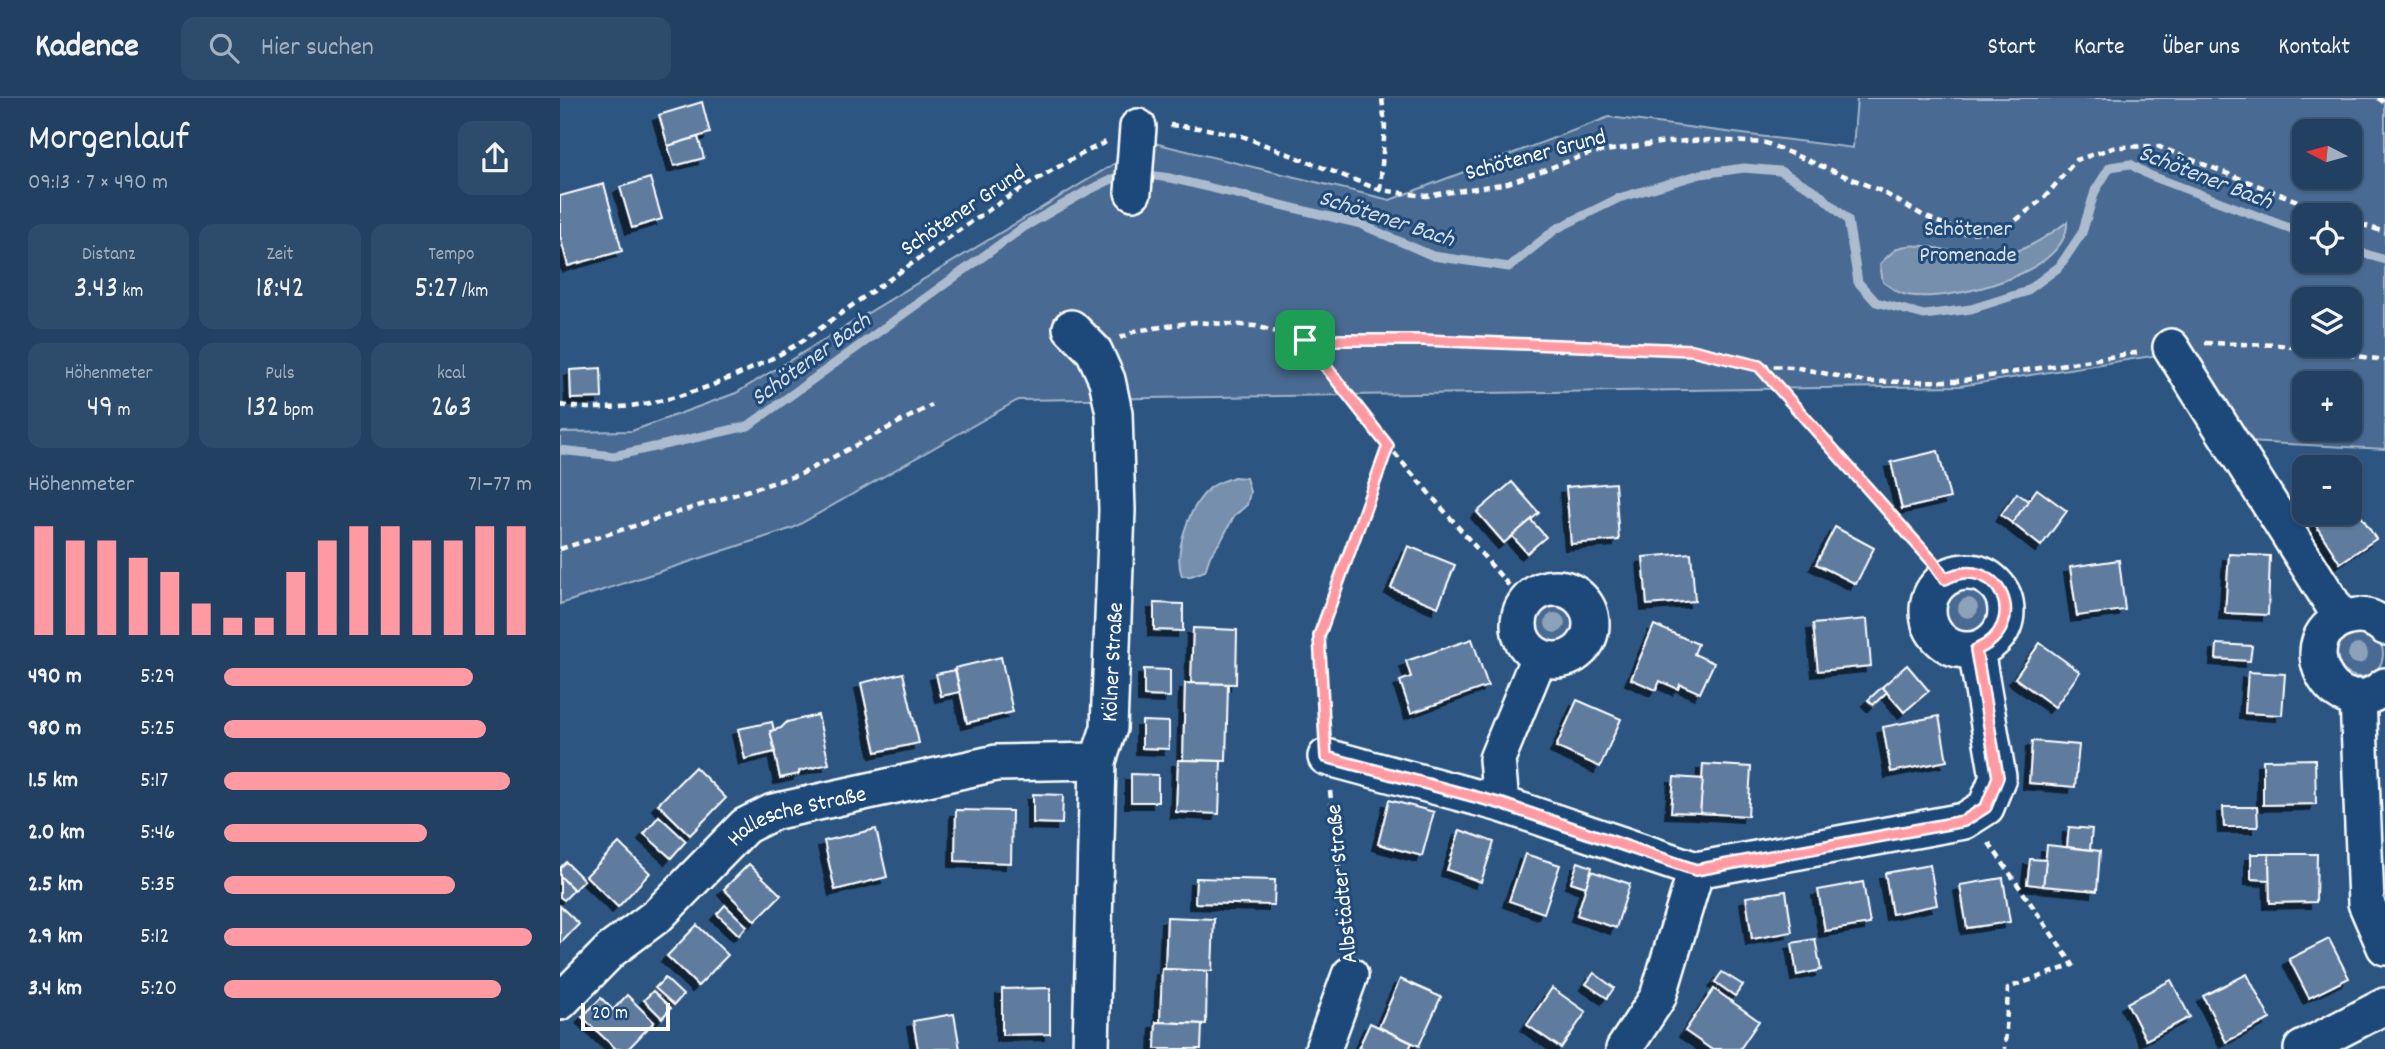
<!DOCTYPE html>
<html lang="de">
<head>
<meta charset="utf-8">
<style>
	body { margin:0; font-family:Dekko,sans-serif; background:#2d4b6b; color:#f1f3f6; height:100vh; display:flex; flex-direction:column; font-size:26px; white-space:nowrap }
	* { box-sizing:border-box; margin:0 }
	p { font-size:23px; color:#a2afbe }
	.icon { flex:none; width:38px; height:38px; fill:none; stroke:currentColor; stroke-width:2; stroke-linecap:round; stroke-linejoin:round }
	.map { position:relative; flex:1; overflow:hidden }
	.side { display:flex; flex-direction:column; background:#214062; width:560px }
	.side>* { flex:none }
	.needle { width:46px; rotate:276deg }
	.fabs { position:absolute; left:1732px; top:21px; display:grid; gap:14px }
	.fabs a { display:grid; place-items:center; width:70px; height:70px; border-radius:14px; background:#214062; box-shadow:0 2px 5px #0004,0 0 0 2px #3e5977; font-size:35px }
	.scale { position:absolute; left:21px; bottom:18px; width:89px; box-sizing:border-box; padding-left:7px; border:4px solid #fff; border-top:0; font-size:19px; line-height:24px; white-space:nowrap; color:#fff; -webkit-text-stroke:5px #1f4a7a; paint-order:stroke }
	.pin { position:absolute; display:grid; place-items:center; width:60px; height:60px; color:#fff; margin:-30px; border-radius:14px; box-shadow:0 4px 10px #0006 }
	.round { display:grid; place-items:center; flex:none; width:74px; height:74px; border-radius:14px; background:#2d4b6b }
	.headline { display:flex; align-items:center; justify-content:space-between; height:119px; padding:0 28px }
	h1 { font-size:38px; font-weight:600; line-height:52px }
	.stats { display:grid; grid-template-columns:repeat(3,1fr); gap:10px; height:119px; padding:7px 28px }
	.stats div { display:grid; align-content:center; border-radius:14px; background:#2d4b6b; text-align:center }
	.stats b { font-size:30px; font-weight:600 }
	.stats small { font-size:19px; font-weight:400 }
	.stats p { font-size:19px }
	.chart { height:196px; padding:14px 28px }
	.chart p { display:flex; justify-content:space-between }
	.chart svg { width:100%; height:126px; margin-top:7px; stroke:#ff9aa2; stroke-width:6 }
	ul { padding:0 28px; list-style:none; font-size:23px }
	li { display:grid; grid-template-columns:112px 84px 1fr; align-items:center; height:52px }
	li i { height:18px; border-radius:9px; background:#ff9aa2 }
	header { display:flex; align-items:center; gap:42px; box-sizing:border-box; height:98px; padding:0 35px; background:#214062; border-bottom:2px solid #3e5977 }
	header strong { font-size:33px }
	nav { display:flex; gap:38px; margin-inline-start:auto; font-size:24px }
	.search { width:490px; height:63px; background:#2d4b6b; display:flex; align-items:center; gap:18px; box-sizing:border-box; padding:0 24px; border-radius:14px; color:#a2afbe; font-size:26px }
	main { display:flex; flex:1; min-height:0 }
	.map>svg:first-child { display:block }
</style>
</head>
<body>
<header>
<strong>Kadence</strong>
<div class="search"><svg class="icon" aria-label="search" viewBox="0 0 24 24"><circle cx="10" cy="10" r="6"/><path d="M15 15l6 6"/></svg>Hier suchen</div>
<nav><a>Start</a><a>Karte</a><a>Über uns</a><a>Kontakt</a></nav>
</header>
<main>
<section class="side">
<div class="headline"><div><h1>Morgenlauf</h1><p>09:13 · 7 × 490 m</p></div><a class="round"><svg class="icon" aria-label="share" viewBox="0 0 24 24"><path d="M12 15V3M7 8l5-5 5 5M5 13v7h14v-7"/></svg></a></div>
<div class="stats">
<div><p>Distanz</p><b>3.43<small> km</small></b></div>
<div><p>Zeit</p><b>18:42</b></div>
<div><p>Tempo</p><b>5:27<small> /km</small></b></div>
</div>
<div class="stats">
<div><p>Höhenmeter</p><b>49<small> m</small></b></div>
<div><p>Puls</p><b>132<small> bpm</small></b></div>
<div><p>kcal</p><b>263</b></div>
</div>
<div class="chart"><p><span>Höhenmeter</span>71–77 m</p>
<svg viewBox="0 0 160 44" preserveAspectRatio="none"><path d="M5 44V6M15 44V11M25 44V11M35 44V17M45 44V22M55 44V33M65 44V38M75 44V38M85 44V22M95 44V11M105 44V6M115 44V6M125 44V11M135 44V11M145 44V6M155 44V6"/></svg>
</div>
<ul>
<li><b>490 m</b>5:29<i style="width:81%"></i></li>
<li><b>980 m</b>5:25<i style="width:85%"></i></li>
<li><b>1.5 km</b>5:17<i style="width:93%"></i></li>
<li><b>2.0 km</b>5:46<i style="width:66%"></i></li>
<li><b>2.5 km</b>5:35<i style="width:75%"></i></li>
<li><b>2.9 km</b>5:12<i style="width:100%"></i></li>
<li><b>3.4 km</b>5:20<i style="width:90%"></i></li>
</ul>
</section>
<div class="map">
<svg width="1825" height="951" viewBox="0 0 1825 951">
	<defs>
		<filter id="shadow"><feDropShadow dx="-6" dy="6" stdDeviation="0" flood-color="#0009"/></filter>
	</defs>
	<rect width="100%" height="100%" fill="#2c5582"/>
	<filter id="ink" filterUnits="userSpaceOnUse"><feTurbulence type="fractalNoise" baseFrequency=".0143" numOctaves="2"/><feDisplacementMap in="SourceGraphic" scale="14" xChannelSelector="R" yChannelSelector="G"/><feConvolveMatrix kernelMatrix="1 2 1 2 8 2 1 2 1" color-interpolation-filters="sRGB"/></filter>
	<g filter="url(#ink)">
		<g fill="#486b92" stroke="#a4b5c8" stroke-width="2" fill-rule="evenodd">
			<path d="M1297 0H1825V351L1688 344 1630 252 1400 288 458 302 233 430 0 506V334L72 333 176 295 590 44 830 102 1049 19 1293 50ZM1745 33H1790V79H1745ZM1745 117H1790V163H1745ZM1745 201H1790V247H1745ZM1745 285H1790V331H1745Z"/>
			<circle cx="1408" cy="511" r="24"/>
			<circle cx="996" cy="525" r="24"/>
			<circle cx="1800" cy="556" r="23"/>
		</g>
		<g fill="#748fad" stroke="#acbcce" stroke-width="2">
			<path d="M1507 124C1509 176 1388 205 1347 197 1339 196 1330 189 1323 184L1320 166C1326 160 1334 151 1341 149 1367 142 1403 161 1433 158 1462 156 1485 140 1507 124Z"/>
			<path d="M674 379 686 380 690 394 687 407 674 418 662 441 650 458 645 473 631 478H622C613 454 629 409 649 391 655 385 666 382 674 379Z"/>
		</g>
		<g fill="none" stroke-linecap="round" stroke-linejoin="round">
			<g stroke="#acbcce" stroke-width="9">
				<polyline points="581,76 610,80 800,126 873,158 949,169 996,131 1059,100 1141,76 1184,70 1220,73 1257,94 1288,122 1298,184 1316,204 1364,217 1411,211 1465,194 1499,169 1522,135 1535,93 1550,69 1570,66 1589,77 1745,136"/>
				<polyline points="1790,151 1825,162"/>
				<polyline points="0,352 54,358 188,328 464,129 527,93 567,74"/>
			</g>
		</g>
		<g fill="#5e7c9f" stroke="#fff" stroke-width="2" filter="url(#shadow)">
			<polygon points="142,4 150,35 108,48 99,17"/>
			<polygon points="138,39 144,60 114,68 108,48"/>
			<polygon points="90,80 102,121 72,130 60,89"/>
			<polygon points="44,86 62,153 8,168 0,138 0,98"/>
			<polygon points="41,270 42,300 11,301 10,272"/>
			<polygon points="1378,353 1390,400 1342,411 1331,364"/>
			<polygon points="952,384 979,415 944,445 917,414"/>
			<polygon points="1055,385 1059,442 1011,446 1006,389"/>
			<polygon points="1477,391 1507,413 1481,448 1452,425"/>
			<polygon points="1457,395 1468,403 1452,425 1441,417"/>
			<polygon points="1791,402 1816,441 1780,465 1755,426 1772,415 1790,415"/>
			<polygon points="971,422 986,439 967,455 952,438"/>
			<polygon points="1275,429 1314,450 1296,486 1256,466"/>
			<polygon points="848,448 895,467 878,509 831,490"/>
			<polygon points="1131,455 1135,503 1087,507 1083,459"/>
			<polygon points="1669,456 1710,458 1708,517 1665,515"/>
			<polygon points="1559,462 1565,512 1517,518 1510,469"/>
			<polygon points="594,505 623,506 623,533 594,532"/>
			<polygon points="1307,521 1311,568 1258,573 1253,526"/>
			<polygon points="1094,527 1138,546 1134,556 1154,565 1140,595 1120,586 1118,591 1100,583 1096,592 1071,581"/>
			<polygon points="633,530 677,532 676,586 631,585"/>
			<polygon points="912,541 928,588 851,615 840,583 851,579 846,563"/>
			<polygon points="1480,545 1520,574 1495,609 1455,580"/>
			<polygon points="1657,546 1692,548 1690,563 1656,561"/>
			<polygon points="441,559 453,614 407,625 395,570"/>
			<polygon points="1347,567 1369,593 1344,614 1322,589"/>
			<polygon points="584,571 610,572 610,599 584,598"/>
			<polygon points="395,572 400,594 381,598 376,576"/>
			<polygon points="1688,574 1725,576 1722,617 1685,615"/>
			<polygon points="343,575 359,645 316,654 301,585"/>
			<polygon points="625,585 668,586 666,663 623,662"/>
			<polygon points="1322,589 1327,594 1313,607 1308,602"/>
			<polygon points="1017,602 1061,621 1040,669 996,649"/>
			<polygon points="258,617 269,666 239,673 239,676 220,680 210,633 221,630 227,624"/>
			<polygon points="1379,618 1387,663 1331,674 1323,629"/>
			<polygon points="582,623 609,624 609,651 582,650"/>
			<polygon points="212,624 214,632 210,633 215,654 185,661 178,631"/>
			<polygon points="1472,643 1519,647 1515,689 1469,685"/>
			<polygon points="1755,661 1756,706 1703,707 1703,662"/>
			<polygon points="618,662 661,663 659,716 616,714"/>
			<polygon points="1143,666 1191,669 1188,718 1140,715"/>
			<polygon points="135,669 166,700 130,737 98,706"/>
			<polygon points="571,676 598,677 598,704 571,704"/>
			<polygon points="1114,679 1143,681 1140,715 1111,714"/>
			<polygon points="473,696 503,697 502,726 473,725"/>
			<polygon points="829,702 874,714 862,758 818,746"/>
			<polygon points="1663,709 1697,709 1698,729 1664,729"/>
			<polygon points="396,712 452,713 451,765 395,763"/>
			<polygon points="99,718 126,743 111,760 84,736"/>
			<polygon points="1509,729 1532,731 1530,752 1507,749"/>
			<polygon points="316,731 327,779 275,792 264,743"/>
			<polygon points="900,732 934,744 921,784 887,772"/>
			<polygon points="59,745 90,775 58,809 26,778"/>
			<polygon points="1487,747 1540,753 1537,793 1483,788"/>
			<polygon points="965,756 1000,767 984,815 949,803"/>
			<polygon points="1691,756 1709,756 1710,782 1691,781"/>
			<polygon points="1709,756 1757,756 1756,804 1710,805"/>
			<polygon points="1470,761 1486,762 1483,788 1467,786"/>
			<polygon points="6,764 24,782 14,792 0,778 0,770"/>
			<polygon points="1018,764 1032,769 1026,789 1011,784"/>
			<polygon points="189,766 221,797 195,823 164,791"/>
			<polygon points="1370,767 1377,807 1332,816 1325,775"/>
			<polygon points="1031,773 1070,786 1056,830 1017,817"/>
			<polygon points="0,778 14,792 4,802 0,799"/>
			<polygon points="636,780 715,782 714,807 635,805"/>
			<polygon points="1443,780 1450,824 1407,830 1400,787"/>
			<polygon points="1303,784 1310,826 1265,833 1258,792"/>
			<polygon points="1226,793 1232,834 1192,841 1186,799"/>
			<polygon points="165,807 187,828 179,837 157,816"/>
			<polygon points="0,808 19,826 0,846"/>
			<polygon points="607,819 654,821 652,873 605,871"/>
			<polygon points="137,827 168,857 138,888 107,858"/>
			<polygon points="1255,841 1261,872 1237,877 1232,845"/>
			<polygon points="1769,841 1789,880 1749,900 1729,861"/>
			<polygon points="602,871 647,873 646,926 600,924"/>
			<polygon points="1162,874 1183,887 1175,898 1155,884"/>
			<polygon points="1034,875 1054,890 1047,900 1026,886"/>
			<polygon points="1687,876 1710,921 1666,944 1643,898"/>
			<polygon points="105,880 123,897 114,907 95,890"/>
			<polygon points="840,881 881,899 859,948 819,929"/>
			<polygon points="1611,882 1630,919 1586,942 1567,905"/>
			<polygon points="490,890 490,936 442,937 442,891"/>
			<polygon points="992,890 1026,914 1001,950 967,927"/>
			<polygon points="1154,891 1199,923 1180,951 1151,951 1125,933"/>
			<polygon points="93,893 111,910 102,920 84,902"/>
			<polygon points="67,897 94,924 68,951 56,951 22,919 41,900 53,912"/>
			<polygon points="394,916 400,951 358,951 353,923"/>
			<polygon points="596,924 642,926 641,951 595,951"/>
			<polygon points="810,925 852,945 849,951 798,951"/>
		</g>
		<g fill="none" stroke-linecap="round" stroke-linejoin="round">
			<g stroke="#fff" stroke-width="40">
				<g id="minor">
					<polyline points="573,94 578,29"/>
					<polyline points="511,230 534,253 547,282 554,315 557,412 549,630 538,663 531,951"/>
					<polyline points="1611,249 1782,521"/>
					<circle cx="1407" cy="513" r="39"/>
					<circle cx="995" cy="526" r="36"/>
					<path d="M1825 529C1815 520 1803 516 1790 519 1724 533 1773 634 1825 588"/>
					<polyline points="1798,599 1806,805 1825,849"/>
					<polyline points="766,659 941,706 1136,772"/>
					<polyline points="941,706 937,661 979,559"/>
					<path id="s1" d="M0 904 51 852 98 817 185 728 213 714 436 665 538 663"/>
					<polyline points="763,951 790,877"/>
					<polyline points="1064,951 1098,899 1136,772 1404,723 1426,709 1438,679 1416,552"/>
					<polyline points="1742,951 1825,908"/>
				</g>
			</g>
			<g stroke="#fff" stroke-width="4.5" stroke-dasharray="7 5" stroke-linecap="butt">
				<polyline points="1818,0 1825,5"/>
				<polyline points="610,27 647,31 682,38 820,92 866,98 948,85 1031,55 1106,44 1152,42 1206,45 1321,93 1364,118 1404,135 1444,132 1485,99 1516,62 1556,49 1597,48 1773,117"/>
				<polyline points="820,92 825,28 822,0"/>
				<polyline points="1790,123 1825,134"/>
				<polyline points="560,240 575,233 634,224 695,228 745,242 861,242 1132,252 1199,268 1234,269 1306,284 1398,283 1581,254"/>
				<polyline points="745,242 828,348 965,506"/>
				<polyline points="1645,245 1719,247 1825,262"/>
				<polyline points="1199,268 1373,464 1385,481"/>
				<path d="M0 307C76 320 158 290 224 254 253 237 281 215 308 196 385 144 462 83 546 44"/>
				<polyline points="0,451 241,376 372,307"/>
				<polyline points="764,628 759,538 828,348"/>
				<polyline points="770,693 787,847"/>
				<polyline points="1429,745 1513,867 1448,890 1445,951"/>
			</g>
			<use href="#minor" stroke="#1f4a7a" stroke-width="35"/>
		</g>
		<g fill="#8ca2bb">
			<circle cx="1408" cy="510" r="10"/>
			<circle cx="995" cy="525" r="10"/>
			<circle cx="1798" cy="556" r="10"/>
		</g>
	</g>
	<g fill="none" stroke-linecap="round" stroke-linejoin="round" filter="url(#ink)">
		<g stroke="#fff" stroke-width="14">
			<path id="route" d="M745 242H861L1132 252 1199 268 1373 464 1385 481C1438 453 1473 527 1416 552L1438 679 1426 709 1404 723 1136 772 942 706 766 659 759 538 828 348Z"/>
		</g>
		<use href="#route" stroke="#ff9aa2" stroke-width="9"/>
	</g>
	<g text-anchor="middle" stroke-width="6" stroke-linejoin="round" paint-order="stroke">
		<g font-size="23" fill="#fff" stroke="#1f4a7a">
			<text transform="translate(975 55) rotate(-15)" y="8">Schötener Grund</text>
			<text transform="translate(402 111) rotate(-34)" y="8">Schötener Grund</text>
			<text transform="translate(551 564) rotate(-87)" y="8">Kölner Straße</text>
			<text dy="8" stroke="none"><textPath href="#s1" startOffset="308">Hallesche Straße</textPath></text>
			<text transform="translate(780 786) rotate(-96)" y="8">Albstädter Straße</text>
		</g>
		<g font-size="23" fill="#dae1e9" stroke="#1f4a7a">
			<text x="1408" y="137">Schötener<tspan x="1408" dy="26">Promenade</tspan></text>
		</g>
		<g font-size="24" font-style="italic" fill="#d5dde6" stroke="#1f4a7a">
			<text transform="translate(1646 78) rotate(21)" y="8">Schötener Bach</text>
			<text transform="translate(827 119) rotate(18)" y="8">Schötener Bach</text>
			<text transform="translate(250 260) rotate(-36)" y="8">Schötener Bach</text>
		</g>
	</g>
</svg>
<div class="fabs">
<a><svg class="needle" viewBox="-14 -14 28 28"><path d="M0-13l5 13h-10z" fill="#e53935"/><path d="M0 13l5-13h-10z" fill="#a2afbe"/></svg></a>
<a><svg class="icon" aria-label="locate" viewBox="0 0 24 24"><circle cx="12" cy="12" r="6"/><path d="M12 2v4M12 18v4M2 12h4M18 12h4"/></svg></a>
<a><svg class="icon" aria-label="layers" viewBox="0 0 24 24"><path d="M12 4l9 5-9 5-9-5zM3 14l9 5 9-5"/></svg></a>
<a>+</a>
<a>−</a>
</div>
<div class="scale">20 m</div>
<div class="pin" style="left:745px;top:242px;background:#1e9e55"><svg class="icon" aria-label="arrive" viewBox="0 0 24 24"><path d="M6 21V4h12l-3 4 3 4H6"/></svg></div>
</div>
</main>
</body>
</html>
